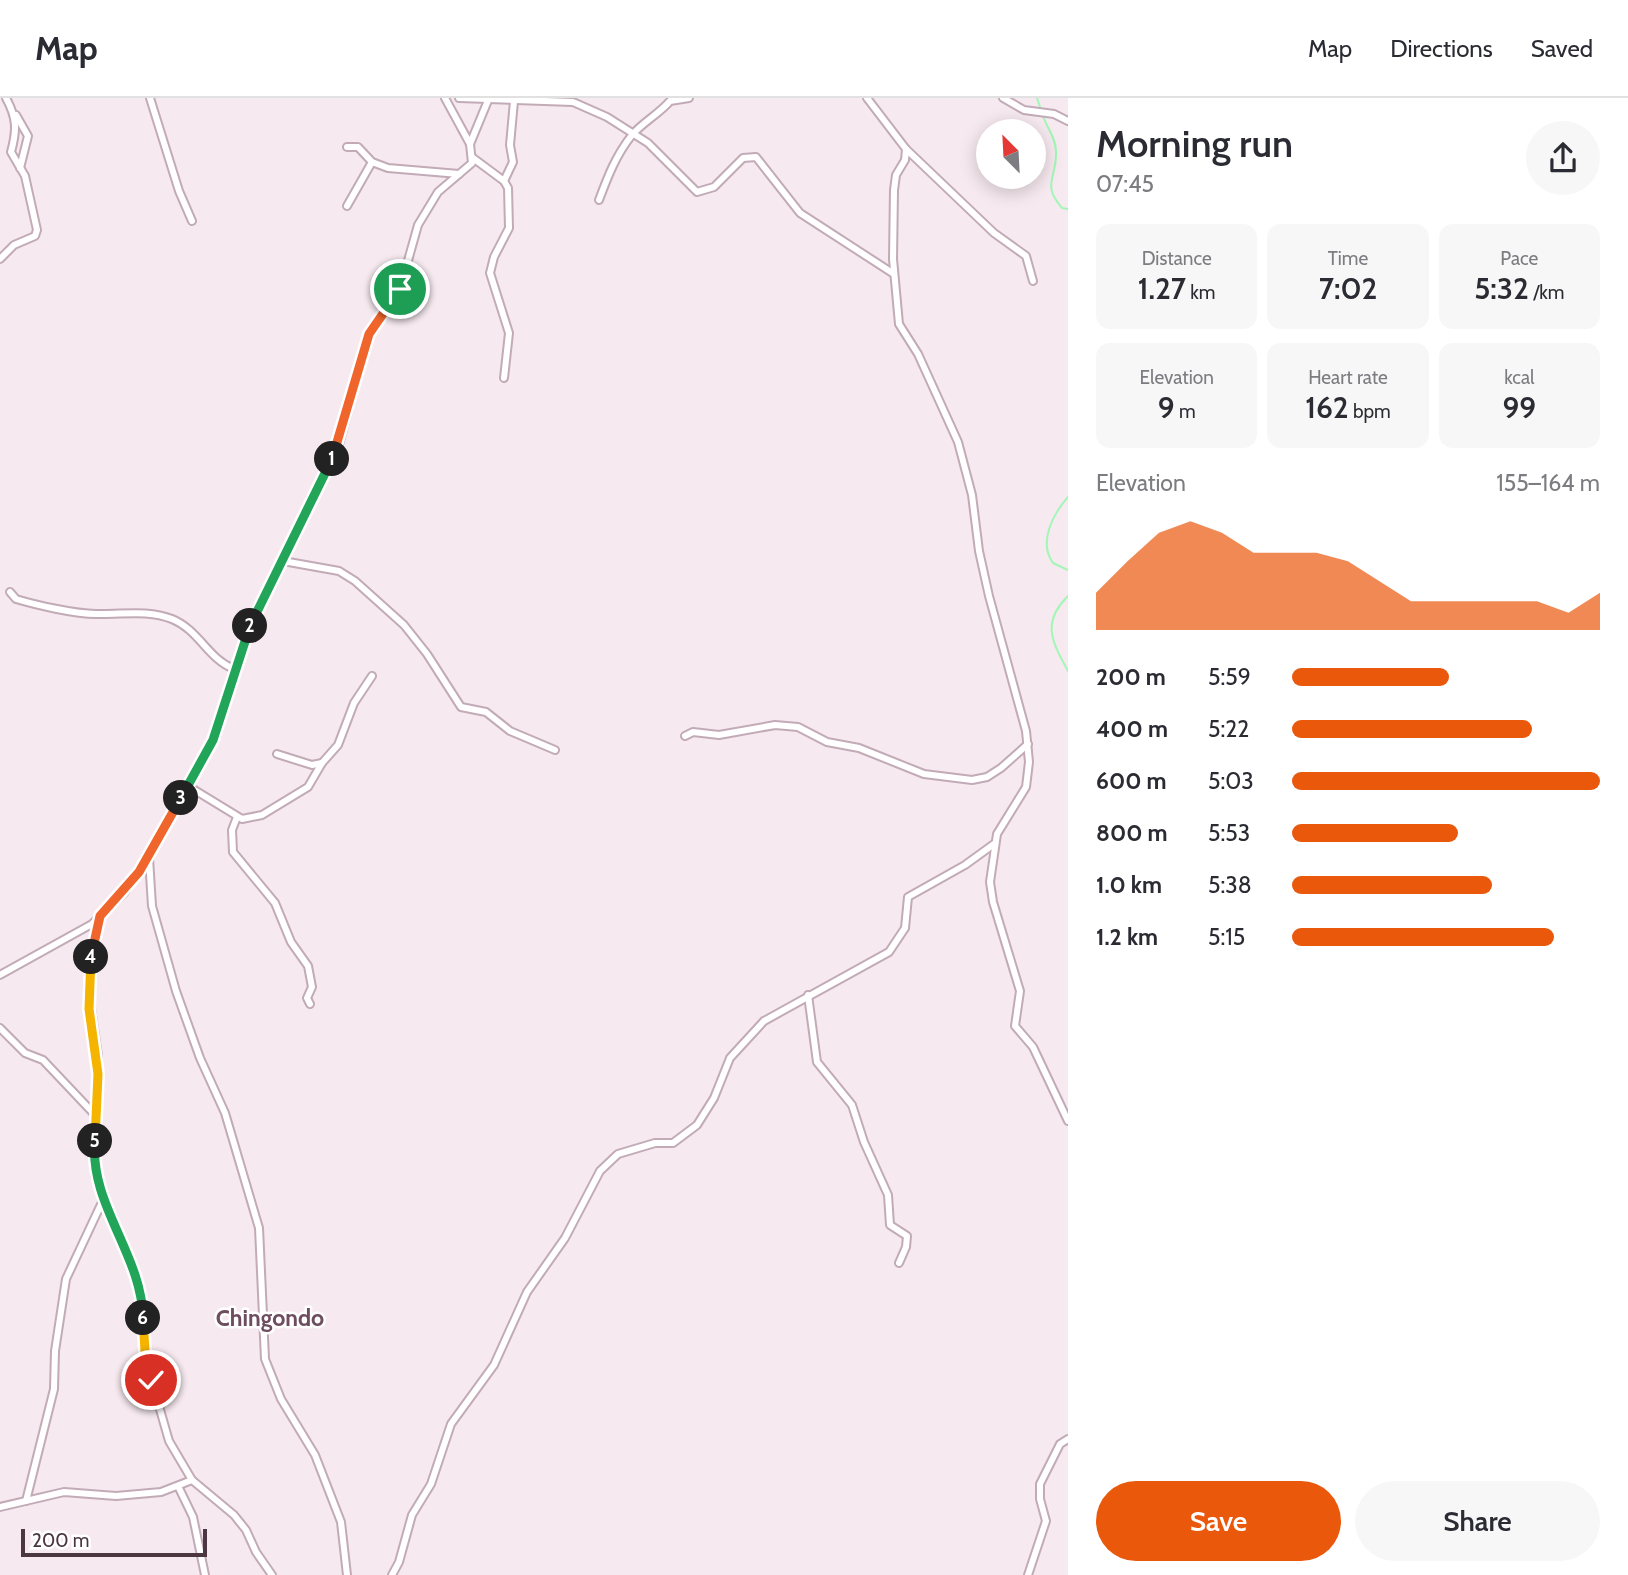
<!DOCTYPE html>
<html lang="en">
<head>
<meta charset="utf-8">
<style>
	body { margin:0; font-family:Cabin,sans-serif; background:#f7f7f7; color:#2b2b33; height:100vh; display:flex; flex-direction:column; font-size:26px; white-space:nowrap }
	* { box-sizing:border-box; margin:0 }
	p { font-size:23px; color:#7c7c81 }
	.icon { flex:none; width:38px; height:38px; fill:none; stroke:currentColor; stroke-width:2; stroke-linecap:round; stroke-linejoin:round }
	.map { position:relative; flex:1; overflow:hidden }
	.panel { display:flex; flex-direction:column; background:#fff; width:560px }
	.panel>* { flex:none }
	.needle { width:46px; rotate:336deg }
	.tools { position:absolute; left:976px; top:21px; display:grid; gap:14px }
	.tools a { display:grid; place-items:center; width:70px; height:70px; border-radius:50%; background:#fff; box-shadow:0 4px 18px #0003; font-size:35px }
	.scale { position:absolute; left:21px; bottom:18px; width:186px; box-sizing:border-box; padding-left:7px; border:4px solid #4b3642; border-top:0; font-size:19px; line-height:24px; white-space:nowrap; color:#4b3642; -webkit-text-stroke:5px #fff; paint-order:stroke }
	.pin { position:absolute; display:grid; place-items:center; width:60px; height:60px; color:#fff; margin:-30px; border:4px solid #fff; border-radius:50%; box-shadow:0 2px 7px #0007 }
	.km { position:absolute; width:35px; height:35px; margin:-18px; border-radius:50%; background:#222; color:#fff; font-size:19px; line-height:35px; text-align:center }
	.round { display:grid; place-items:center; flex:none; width:74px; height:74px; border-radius:37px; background:#f7f7f7 }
	.head { display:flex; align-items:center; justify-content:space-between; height:119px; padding:0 28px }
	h1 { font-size:38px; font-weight:600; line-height:52px }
	.stats { display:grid; grid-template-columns:repeat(3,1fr); gap:10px; height:119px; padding:7px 28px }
	.stats div { display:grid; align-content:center; border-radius:14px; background:#f7f7f7; text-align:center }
	.stats b { font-size:30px; font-weight:600 }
	.stats small { font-size:19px; font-weight:400 }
	.stats p { font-size:19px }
	.chart { height:196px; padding:14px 28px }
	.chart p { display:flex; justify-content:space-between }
	.chart svg { width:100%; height:126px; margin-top:7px; fill:#ea580c; opacity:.7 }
	.button { display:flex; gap:14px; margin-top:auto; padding:14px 28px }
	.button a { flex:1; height:80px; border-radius:42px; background:#ea580c; color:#fff; font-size:28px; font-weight:600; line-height:80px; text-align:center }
	.button a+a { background:#f7f7f7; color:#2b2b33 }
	ul { padding:0 28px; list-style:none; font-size:23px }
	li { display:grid; grid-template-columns:112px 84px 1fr; align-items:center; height:52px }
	li i { height:18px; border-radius:9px; background:#ea580c }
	header { display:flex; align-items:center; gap:42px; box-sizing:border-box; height:98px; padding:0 35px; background:#fff; border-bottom:2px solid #e1e1e2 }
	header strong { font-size:33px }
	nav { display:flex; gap:38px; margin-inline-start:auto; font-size:24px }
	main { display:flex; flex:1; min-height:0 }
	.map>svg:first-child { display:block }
</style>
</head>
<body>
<header>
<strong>Map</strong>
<nav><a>Map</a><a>Directions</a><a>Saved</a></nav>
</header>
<main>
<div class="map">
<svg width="1068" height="1477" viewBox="0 0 1068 1477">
	<rect width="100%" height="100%" fill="#f6e9ef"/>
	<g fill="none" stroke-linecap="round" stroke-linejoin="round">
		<g stroke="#a1f7b5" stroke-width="2">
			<polyline points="1037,0 1041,12"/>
			<path d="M1043 18C1047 30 1056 40 1056 54 1057 80 1041 86 1062 110L1068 111"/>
			<path d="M1068 399C1053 416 1038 444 1053 465L1068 472"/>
			<path d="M1068 498C1041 524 1052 544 1068 573"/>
		</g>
		<g stroke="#c2abb7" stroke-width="10">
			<g id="street">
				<polyline points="150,0 179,93 192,123"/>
				<polyline points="459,0 573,4 607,19 648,45 697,94 714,89 743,60 756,59 800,115 894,176"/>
				<polyline points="867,0 906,51 905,62 896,77 894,92 893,161 899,226 918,256 958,344 972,397 979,453 989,498 1026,633 1029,664 1026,689 997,736 990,784 993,804 1020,893 1015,928 1033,949 1068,1023"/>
				<polyline points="1003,0 1024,12 1054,16 1068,23"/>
				<polyline points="16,17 28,38 20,70"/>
				<polyline points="470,46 489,0"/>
				<polyline points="347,49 358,49 372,64 388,70 459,76"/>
				<polyline points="906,51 994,135 1026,158 1033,183"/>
				<polyline points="473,60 504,83 508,90 509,130 494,159 490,175 509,235 504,280"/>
				<polyline points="504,83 513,64 510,47 514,3"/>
				<path d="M599 102C608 78 616 57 632 37 643 24 659 16 670 3L689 0"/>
				<polyline points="347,108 372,64"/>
				<path d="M0 161 14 147 35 138 37 132 25 78 11 54C17 32 17 20 6 0"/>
				<polyline points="283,463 339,473 355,483 404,527 427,556 461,609 486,614 510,633 555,652"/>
				<path d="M10 494 16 501C36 507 75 516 96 516 121 517 147 511 172 521 199 532 208 561 234 571"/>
				<polyline points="685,638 693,634 719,637 775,627 798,629 827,644 859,650 924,676 972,682 987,679 1001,670 1028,646"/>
				<polyline points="277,656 312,667 322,665"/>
				<polyline points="188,688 242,721 262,717 308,689 322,665 338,647 354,605 372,578"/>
				<polyline points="237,719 232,732 233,754 275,805 291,844 308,868 312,889 307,900 310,906"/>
				<polyline points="149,760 152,808 176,893 200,960 225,1015 259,1130 265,1261 281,1301 315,1357 341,1424 347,1477"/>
				<polyline points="100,820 88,890 98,958 95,1077 134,1171 142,1200 147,1266 169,1343 192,1382 234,1417 246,1432 256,1454 272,1477"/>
				<polyline points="0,877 92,826 124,795 149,757 213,642 252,520 338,350 369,236 400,191 418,127 438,94 472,65 470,46 445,0"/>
				<polyline points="808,897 817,964 852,1007 864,1044 888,1097 890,1127 907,1138 906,1149 899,1165"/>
				<polyline points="0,930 25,955 43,962 96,1018"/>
				<polyline points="178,1388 193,1419 205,1477"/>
				<polyline points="26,1403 54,1291 55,1253 66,1181 104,1100"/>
				<polyline points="0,1409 64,1394 116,1398 161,1394 192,1382"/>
				<polyline points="392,1477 399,1464 412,1417 431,1386 451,1326 494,1267 527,1194 565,1140 600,1073 618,1056 655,1045 673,1045 697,1027 714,1000 730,960 764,923 889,854 905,830 908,799 965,767 994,746"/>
				<polyline points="1028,1477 1046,1423 1040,1401 1040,1386 1060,1346 1068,1341"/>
			</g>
		</g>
		<use href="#street" stroke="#fff" stroke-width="6"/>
	</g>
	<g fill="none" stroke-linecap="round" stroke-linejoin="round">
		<g stroke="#fff" stroke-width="14">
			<polyline id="split-1" points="332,361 369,236 400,191"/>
		</g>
		<g stroke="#fff" stroke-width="14">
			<polyline id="split-2" points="250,528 332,361"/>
		</g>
		<g stroke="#fff" stroke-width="14">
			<polyline id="split-3" points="181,700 213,642 250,528"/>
		</g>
		<g stroke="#fff" stroke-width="14">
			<polyline id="split-4" points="91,859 100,818 139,774 181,700"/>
		</g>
		<g stroke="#fff" stroke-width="14">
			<polyline id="split-5" points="91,859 89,911 98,976 95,1043"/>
		</g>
		<g stroke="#fff" stroke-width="14">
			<path id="split-6" d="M95 1043C89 1106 142 1157 143 1220"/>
		</g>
		<g stroke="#fff" stroke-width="14">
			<polyline id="split-7" points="143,1220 145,1253 151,1282"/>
		</g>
		<use href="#split-1" stroke="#f0652b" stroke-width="9"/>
		<use href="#split-2" stroke="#22a559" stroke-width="9"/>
		<use href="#split-3" stroke="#22a559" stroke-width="9"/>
		<use href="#split-4" stroke="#f0652b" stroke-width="9"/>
		<use href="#split-5" stroke="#f5b400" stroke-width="9"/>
		<use href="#split-6" stroke="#22a559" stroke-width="9"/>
		<use href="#split-7" stroke="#f5b400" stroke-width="9"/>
	</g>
	<g text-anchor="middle" stroke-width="5" stroke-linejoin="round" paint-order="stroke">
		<g font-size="23" font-weight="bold" fill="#6e4d60" stroke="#fff">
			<text x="270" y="1228">Chingondo</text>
		</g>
	</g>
</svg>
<div class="tools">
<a><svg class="needle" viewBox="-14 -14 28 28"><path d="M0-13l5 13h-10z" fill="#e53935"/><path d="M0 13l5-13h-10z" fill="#7c7c81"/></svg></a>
</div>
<div class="scale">200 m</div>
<div class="pin" style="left:400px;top:191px;background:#1e9e55"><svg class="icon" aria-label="arrive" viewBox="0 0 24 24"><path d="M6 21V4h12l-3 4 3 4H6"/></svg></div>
<div class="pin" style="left:151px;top:1282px;background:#d93025"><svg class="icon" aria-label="check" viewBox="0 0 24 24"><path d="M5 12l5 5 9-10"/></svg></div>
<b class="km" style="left:332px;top:361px">1</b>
<b class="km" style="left:250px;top:528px">2</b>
<b class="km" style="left:181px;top:700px">3</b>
<b class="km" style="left:91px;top:859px">4</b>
<b class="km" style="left:95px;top:1043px">5</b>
<b class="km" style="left:143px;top:1220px">6</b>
</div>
<section class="panel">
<div class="head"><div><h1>Morning run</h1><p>07:45</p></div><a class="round"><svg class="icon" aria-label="share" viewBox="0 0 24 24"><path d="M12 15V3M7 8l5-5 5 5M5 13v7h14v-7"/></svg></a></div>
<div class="stats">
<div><p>Distance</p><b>1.27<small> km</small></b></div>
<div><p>Time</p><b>7:02</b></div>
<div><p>Pace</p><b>5:32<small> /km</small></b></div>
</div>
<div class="stats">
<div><p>Elevation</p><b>9<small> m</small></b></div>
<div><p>Heart rate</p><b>162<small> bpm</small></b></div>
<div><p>kcal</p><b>99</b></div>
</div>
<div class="chart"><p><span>Elevation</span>155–164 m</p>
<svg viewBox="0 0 160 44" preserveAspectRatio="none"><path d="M0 44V31L10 20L20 10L30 6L40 10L50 17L60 17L70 17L80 20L90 27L100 34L110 34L120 34L130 34L140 34L150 38L160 31V44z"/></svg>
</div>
<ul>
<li><b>200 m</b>5:59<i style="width:51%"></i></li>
<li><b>400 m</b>5:22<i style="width:78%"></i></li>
<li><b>600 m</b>5:03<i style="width:100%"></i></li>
<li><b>800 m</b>5:53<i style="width:54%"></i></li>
<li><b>1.0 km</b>5:38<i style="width:65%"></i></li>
<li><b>1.2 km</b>5:15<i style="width:85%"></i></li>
</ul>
<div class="button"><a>Save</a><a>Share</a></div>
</section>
</main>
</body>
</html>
